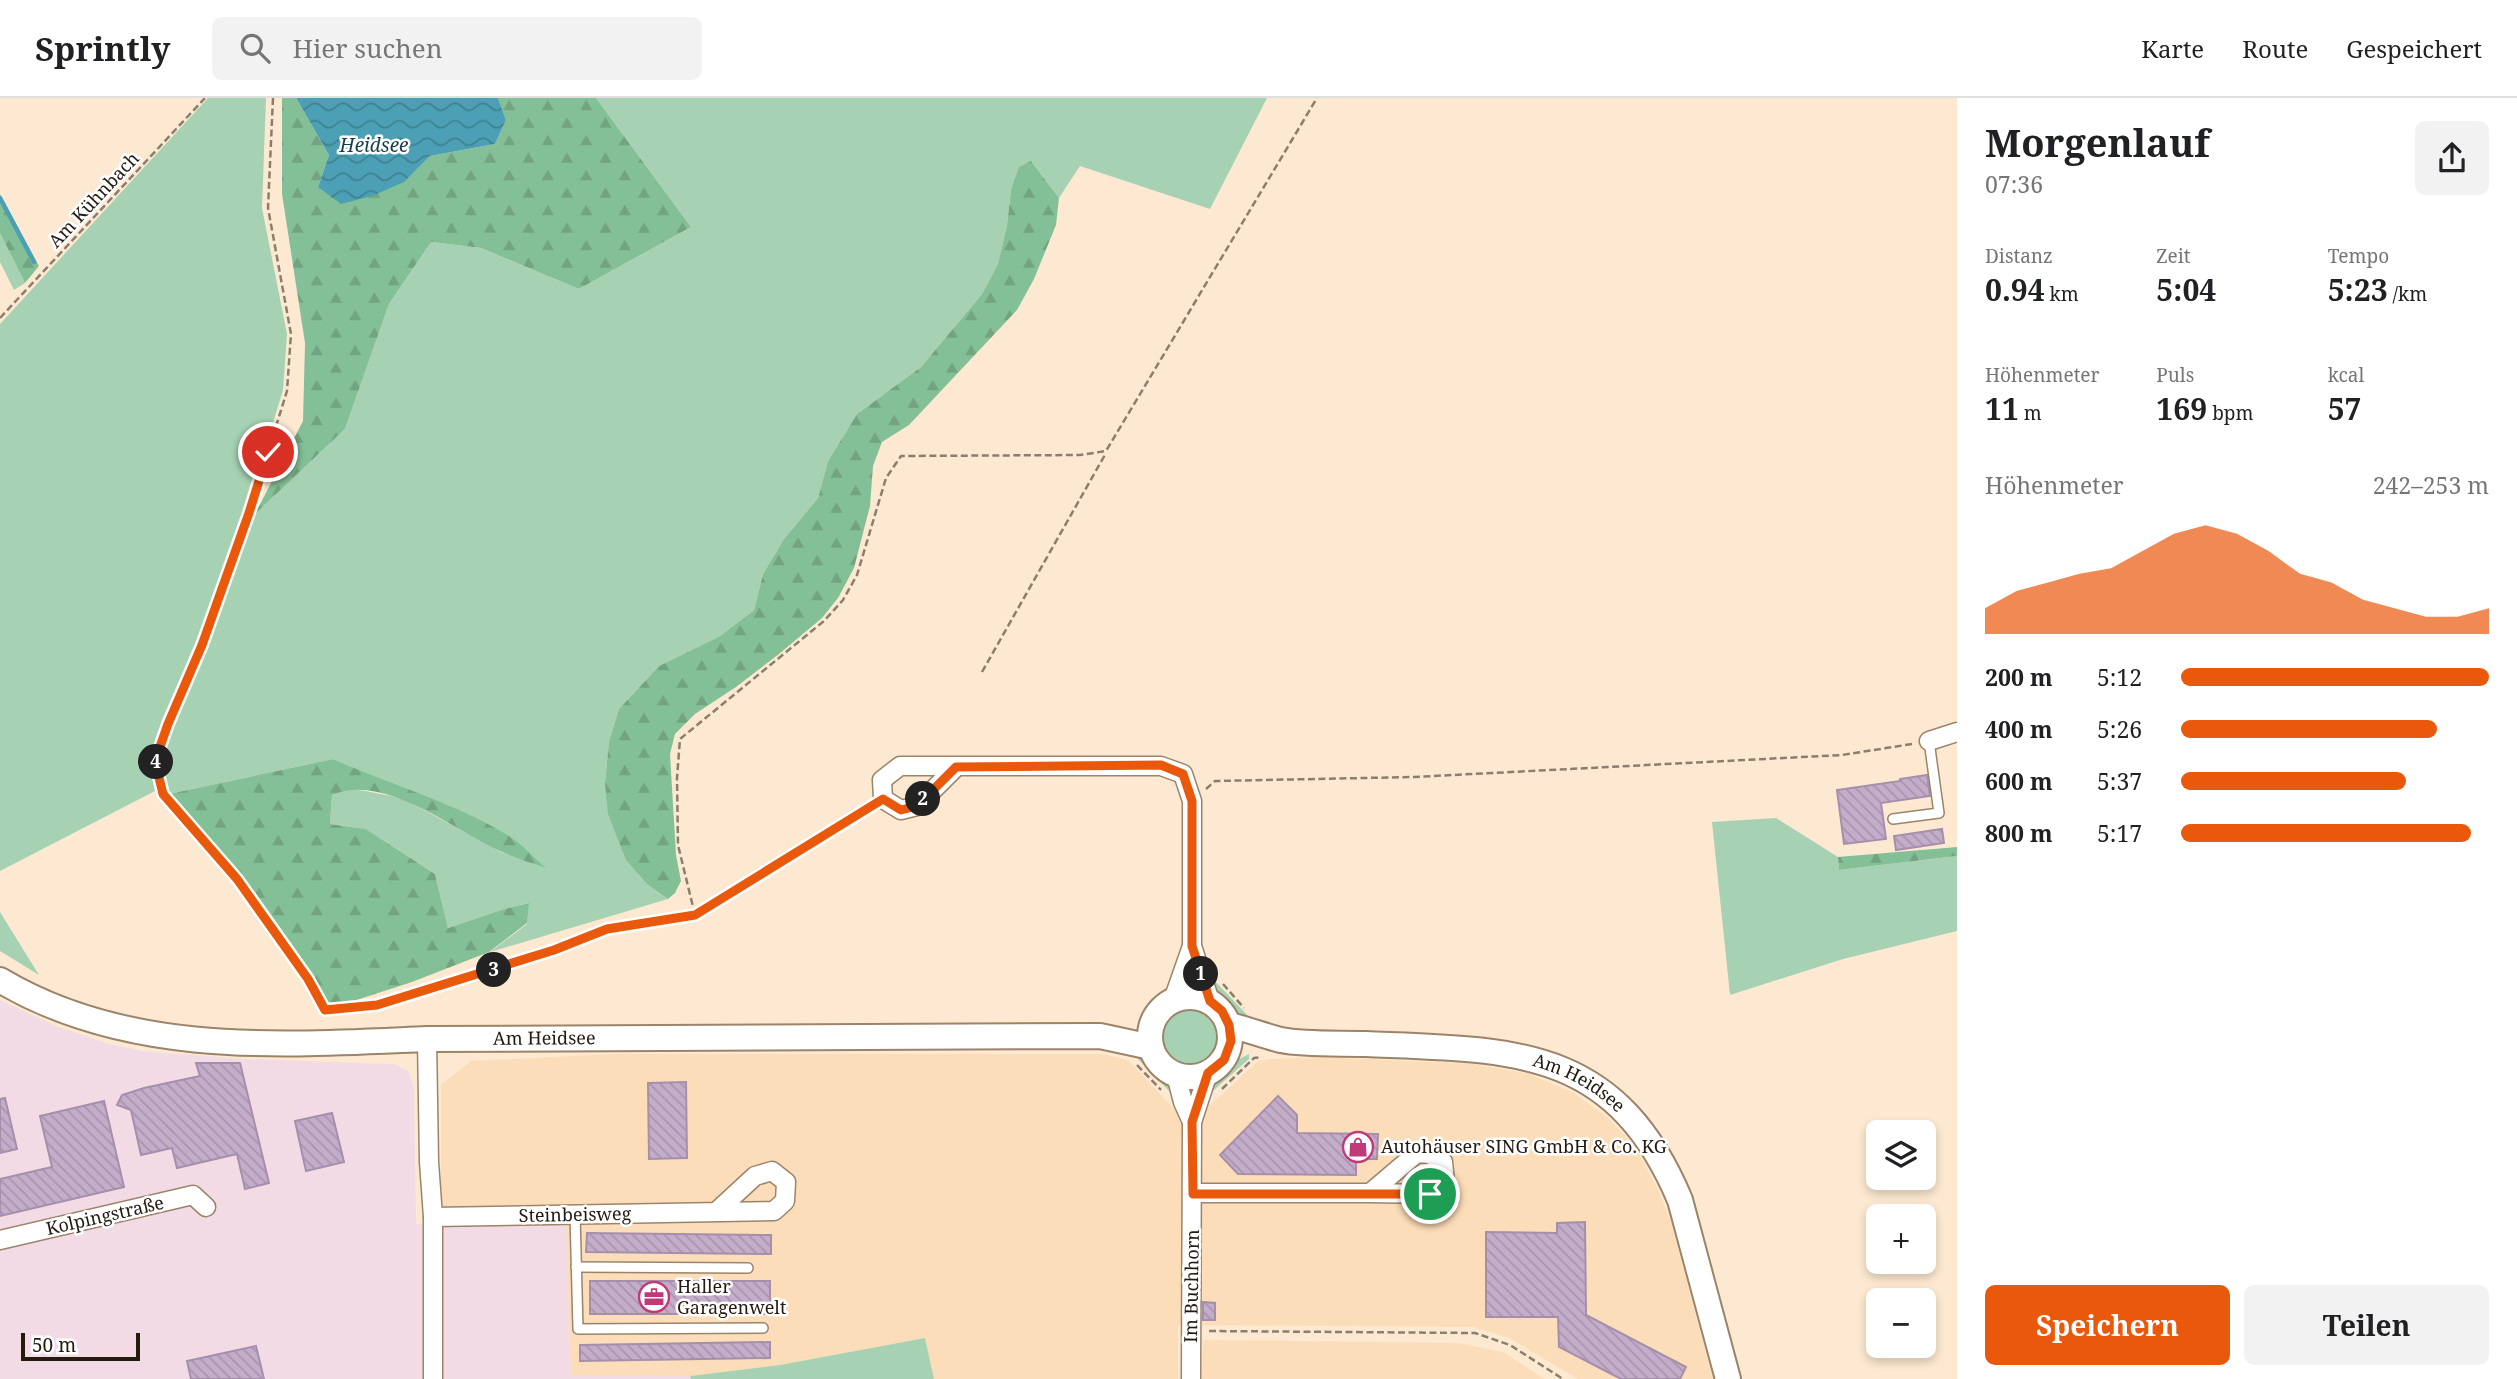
<!DOCTYPE html>
<html lang="de">
<head>
<meta charset="utf-8">
<style>
	body { margin:0; font-family:"Noto Serif",serif; background:#f2f2f2; color:#202124; height:100vh; display:flex; flex-direction:column; font-size:26px; white-space:nowrap }
	* { box-sizing:border-box; margin:0 }
	p { font-size:23px; color:#757577 }
	.icon { flex:none; width:38px; height:38px; fill:none; stroke:currentColor; stroke-width:2; stroke-linecap:round; stroke-linejoin:round }
	.map { position:relative; flex:1; overflow:hidden }
	.sheet { display:flex; flex-direction:column; background:#fff; width:560px }
	.sheet>* { flex:none }
	.tools { position:absolute; left:1866px; top:1022px; display:grid; gap:14px }
	.tools a { display:grid; place-items:center; width:70px; height:70px; border-radius:10px; background:#fff; box-shadow:0 4px 10px #0003; font-size:35px }
	.scale { position:absolute; left:21px; bottom:18px; width:119px; box-sizing:border-box; padding-left:7px; border:4px solid #241a10; border-top:0; font-size:19px; line-height:24px; white-space:nowrap; color:#241a10; -webkit-text-stroke:5px #fff; paint-order:stroke }
	.pin { position:absolute; display:grid; place-items:center; width:60px; height:60px; color:#fff; margin:-30px; border:4px solid #fff; border-radius:50%; box-shadow:0 2px 7px #0007 }
	.km { position:absolute; width:35px; height:35px; margin:-18px; border-radius:50%; background:#222; color:#fff; font-size:19px; line-height:35px; text-align:center }
	.round { display:grid; place-items:center; flex:none; width:74px; height:74px; border-radius:10px; background:#f2f2f2 }
	.summary { display:flex; align-items:center; justify-content:space-between; height:119px; padding:0 28px }
	h1 { font-size:38px; font-weight:700; line-height:52px }
	.figures { display:grid; grid-template-columns:repeat(3,1fr); gap:10px; height:119px; padding:7px 28px }
	.figures div { display:grid; align-content:center }
	.figures b { font-size:30px; font-weight:700 }
	.figures small { font-size:19px; font-weight:400 }
	.figures p { font-size:19px }
	.chart { height:196px; padding:14px 28px }
	.chart p { display:flex; justify-content:space-between }
	.chart svg { width:100%; height:126px; margin-top:7px; fill:#ea580c; opacity:.7 }
	.action { display:flex; gap:14px; margin-top:auto; padding:14px 28px }
	.action a { flex:1; height:80px; border-radius:10px; background:#ea580c; color:#fff; font-size:28px; font-weight:700; line-height:80px; text-align:center }
	.action a+a { background:#f2f2f2; color:#202124 }
	ul { padding:0 28px; list-style:none; font-size:23px }
	li { display:grid; grid-template-columns:112px 84px 1fr; align-items:center; height:52px }
	li i { height:18px; border-radius:9px; background:#ea580c }
	header { display:flex; align-items:center; gap:42px; box-sizing:border-box; height:98px; padding:0 35px; background:#fff; border-bottom:2px solid #e0e0e0 }
	header strong { font-size:33px }
	nav { display:flex; gap:38px; margin-inline-start:auto; font-size:24px }
	.search { width:490px; height:63px; background:#f2f2f2; display:flex; align-items:center; gap:18px; box-sizing:border-box; padding:0 24px; border-radius:10px; color:#757577; font-size:26px }
	main { display:flex; flex:1; min-height:0 }
	.map>svg:first-child { display:block }
</style>
</head>
<body>
<header>
<strong>Sprintly</strong>
<div class="search"><svg class="icon" aria-label="search" viewBox="0 0 24 24"><circle cx="10" cy="10" r="6"/><path d="M15 15l6 6"/></svg>Hier suchen</div>
<nav><a>Karte</a><a>Route</a><a>Gespeichert</a></nav>
</header>
<main>
<div class="map">
<svg width="1957" height="1281" viewBox="0 0 1957 1281">
	<defs>
		<pattern id="forest-firs" width="22" height="20" patternUnits="userSpaceOnUse" patternTransform="scale(1.75)"><rect width="22" height="20" fill="#84c097"/><path d="M5 1l3.5 6h-7zM16 11l3.5 6h-7z" fill="#72a481"/></pattern>
		<pattern id="water-waves" width="16" height="10" patternUnits="userSpaceOnUse" patternTransform="scale(1.75)"><rect width="16" height="10" fill="#4ca0b5"/><path d="M0 5q4-4 8 0t8 0" fill="none" stroke="#3f8292"/></pattern>
		<pattern id="building-back-hatch" width="6" height="6" patternUnits="userSpaceOnUse" patternTransform="scale(1.75)"><rect width="6" height="6" fill="#c4adca"/><path d="M-1 5l2 2M0 0l6 6M5-1l2 2" fill="none" stroke="#a894ac"/></pattern>
	</defs>
	<rect width="100%" height="100%" fill="#fde9d1"/>
	<g fill="#fcddb9">
		<polygon points="612,956 1102,956 1128,962 1173,1010 1206,1011 1258,963 1271,961 1319,959 1474,966 1529,976 1574,995 1608,1020 1626,1039 1642,1061 1658,1092 1671,1125 1713,1281 1578,1281 1509,1240 1473,1229 1178,1227 1178,1281 934,1281 925,1240 780,1267 690,1278 571,1278 566,1126 441,1126 441,987 471,963"/>
		<polygon points="1203,1242 1458,1245 1503,1254 1545,1281 1202,1281"/>
	</g>
	<polygon fill="#f3dbe6" points="0,902 56,928 106,945 142,953 244,961 394,966 408,973 414,990 416,1126 566,1126 571,1278 690,1278 691,1281 0,1281"/>
	<g fill="#a6d2b3">
		<polygon points="208,0 266,0 262,110 287,236 283,292 246,413 151,663 155,693 0,773 0,226"/>
		<polygon points="596,0 1267,0 1210,111 1080,68 1059,100 1031,63 1011,92 1007,127 998,166 982,196 921,269 857,316 828,363 818,400 784,441 763,476 754,512 720,538 659,568 619,611 609,643 605,685 648,787 668,801 490,854 527,826 528,805 504,811 448,830 435,776 366,731 330,726 332,697 349,690 402,700 501,754 544,769 510,739 448,707 380,683 333,661 169,696 161,664 255,416 345,331 389,206 431,144 481,150 579,191 691,129"/>
		<polygon points="0,135 25,185 14,192 0,164"/>
		<polygon points="1776,720 1838,759 1839,772 1957,758 1957,833 1843,861 1730,897 1712,724"/>
		<polygon points="0,814 39,877 0,853"/>
		<polygon points="1210,881 1213,881 1250,920 1238,918 1214,891"/>
		<circle cx="1192" cy="937" r="29"/>
		<path d="M1135 953C1153 963 1166 977 1176 995L1169 993 1135 958Z"/>
		<path d="M1249 956V961L1206 999C1215 978 1228 966 1249 956Z"/>
		<polygon points="925,1240 934,1281 691,1281 690,1278 780,1267"/>
	</g>
	<g fill="url(#forest-firs)">
		<polygon points="282,0 296,0 329,57 318,89 403,84 430,58 495,46 506,22 498,0 596,0 691,129 579,191 481,150 431,144 389,206 345,331 255,416 303,323 305,245 282,96"/>
		<polygon points="1031,63 1059,100 1056,127 1034,181 1017,212 909,327 882,344 873,368 870,408 854,470 838,500 822,520 779,556 736,589 695,616 675,636 670,656 676,757 681,783 675,795 668,801 648,787 626,762 608,716 605,685 609,643 619,611 659,568 720,538 754,512 763,476 784,441 818,400 828,363 857,316 921,269 982,196 998,166 1007,127 1011,92 1019,69"/>
		<polygon points="0,96 39,168 25,185 0,135"/>
		<path d="M333 661C391 687 456 705 509 738 522 746 534 760 546 770 531 765 515 760 500 753 453 732 384 674 332 697L330 726 366 731 435 776 448 830 504 811 529 805 527 825 489 854 412 884 332 910 242 777 169 696Z"/>
		<polygon points="1957,749 1957,758 1839,772 1838,759"/>
	</g>
	<polygon fill="url(#water-waves)" points="296,0 498,0 506,22 495,46 430,58 404,84 372,98 341,106 318,89 329,57"/>
	<g fill="none" stroke-linecap="round" stroke-linejoin="round">
		<polyline stroke="#4ca0b5" stroke-width="4.5" points="0,100 34,164"/>
	</g>
	<g fill="url(#building-back-hatch)" stroke="#a58fab" stroke-width="2">
		<polygon points="1927,677 1930,698 1881,705 1886,741 1844,746 1837,692 1900,683 1900,681"/>
		<polygon points="1942,731 1944,745 1896,752 1894,738"/>
		<polygon points="196,965 240,965 269,1085 245,1091 237,1056 177,1070 172,1050 141,1057 131,1012 117,1007 122,997 144,990 200,978"/>
		<polygon points="686,984 687,1060 649,1061 648,985"/>
		<polygon points="1278,998 1297,1017 1297,1035 1378,1036 1377,1061 1356,1061 1356,1077 1238,1076 1220,1057"/>
		<polygon points="5,1000 17,1051 0,1055 0,1001"/>
		<polygon points="104,1003 124,1089 0,1118 0,1081 52,1069 40,1018"/>
		<polygon points="332,1015 344,1064 306,1073 295,1023"/>
		<polygon points="1585,1124 1586,1217 1686,1269 1680,1281 1621,1281 1559,1249 1558,1219 1486,1219 1486,1134 1557,1135 1557,1125"/>
		<polygon points="587,1135 771,1137 771,1156 586,1154"/>
		<rect x="590" y="1183" width="180" height="33"/>
		<polygon points="1203,1204 1215,1205 1215,1222 1203,1222"/>
		<polygon points="770,1244 770,1260 580,1263 580,1247"/>
		<polygon points="256,1248 264,1281 191,1281 187,1263"/>
	</g>
	<g fill="none" stroke-linecap="round" stroke-linejoin="round">
		<g stroke="#9b8469" stroke-width="12">
			<g id="lane">
				<polyline points="1893,721 1939,715 1929,643"/>
				<polyline points="575,1116 578,1231 763,1230"/>
				<polyline points="576,1169 748,1170"/>
			</g>
		</g>
		<g stroke="#9b8469" stroke-width="21">
			<g id="street">
				<polyline points="1929,643 1957,634"/>
				<polyline points="956,669 917,708 901,712 883,701 882,682 900,668 1161,668 1183,676 1192,703 1192,848 1210,903"/>
				<polyline points="1173,902 1192,848"/>
				<polyline points="427,941 429,1064 433,1119 433,1281"/>
				<polyline points="1176,977 1183,1004 1192,1024"/>
				<polyline points="1193,1095 1370,1095 1417,1055 1429,1056 1443,1064 1445,1084 1430,1096 1370,1095"/>
				<polyline points="433,1119 774,1113 785,1103 786,1084 772,1073 755,1078 716,1114"/>
				<polyline points="0,1142 193,1097 206,1109"/>
				<polyline points="1191,1281 1192,1024 1208,975"/>
			</g>
		</g>
		<g stroke="#9b8469" stroke-width="28">
			<g id="secondary">
				<path id="s1" d="M0 882C129 959 283 947 427 941L1100 938 1151 949"/>
				<circle cx="1190" cy="939" r="40"/>
				<path id="s2" d="M1229 927C1247 931 1264 938 1281 942 1306 947 1340 945 1366 946 1512 952 1615 947 1680 1102L1728 1281"/>
			</g>
		</g>
		<g stroke="#8c7e6d" stroke-width="2.5" stroke-dasharray="7 3.5" stroke-linecap="butt">
			<polyline points="273,0 268,110 291,236 287,293 249,415 202,547 168,626 155,663 163,696 237,781 308,882 325,912 377,907 554,852 607,831 695,817 870,709"/>
			<polyline points="0,220 205,0"/>
			<polyline points="982,574 1106,355"/>
			<polyline points="1206,691 1215,683 1414,679 1842,657 1912,646"/>
			<polyline points="695,817 678,747 677,680 680,641 824,523 843,502 857,477 886,380 901,358 1080,357 1106,353 1317,0"/>
			<polyline points="1223,886 1244,910"/>
			<polyline points="1137,967 1161,992"/>
			<polyline points="1222,991 1254,960 1262,959"/>
			<polyline points="1209,1233 1475,1235 1510,1247 1563,1281"/>
		</g>
		<use href="#lane" stroke="#fff" stroke-width="9"/>
		<use href="#street" stroke="#fff" stroke-width="18"/>
		<use href="#secondary" stroke="#fff" stroke-width="24"/>
	</g>
	<g fill="none" stroke-linecap="round" stroke-linejoin="round">
		<g stroke="#fff" stroke-width="14">
			<polyline id="route" points="268,354 249,415 202,547 168,626 155,663 163,696 237,781 308,881 325,912 377,907 554,852 607,831 695,817 883,701 901,712 917,708 956,669 1161,667 1183,676 1192,703 1192,848 1210,903 1222,913 1229,927 1231,943 1224,962 1208,975 1192,1024 1193,1096 1430,1096"/>
		</g>
		<use href="#route" stroke="#ea580c" stroke-width="9"/>
	</g>
	<defs>
		<g id="shop-ring" transform="scale(1.575)"><circle r="9.5" fill="#fff" stroke="#c03979" stroke-width="1.5"/><path d="M-5-2.5h2.3a2.7 3.5 0 0 1 5.4 0H5L5.5 6h-11ZM-1.5-2.5h3a1.5 2.3 0 0 0-3 0Z" fill="#c03979"/></g>
		<g id="office-ring" transform="scale(1.575)"><circle r="9.5" fill="#fff" stroke="#c03979" stroke-width="1.5"/><path d="M-6-3h4V-5.5h4V-3h4V5H-6ZM-1-4.5V-3h2v-1.5ZM-6 0V1H6V0Z" fill="#c03979"/></g>
	</defs>
	<g fill-rule="evenodd">
		<use href="#shop-ring" x="1358" y="1049"/>
		<use href="#office-ring" x="654" y="1199"/>
	</g>
	<g text-anchor="middle" stroke-width="5" stroke-linejoin="round" paint-order="stroke">
		<g font-size="18" fill="#241a10" stroke="#fff">
			<text transform="translate(94 102) rotate(-47)" y="6">Am Kühnbach</text>
			<text dy="6" stroke="none"><textPath href="#s1" startOffset="555">Am Heidsee</textPath></text>
			<text dy="6" stroke="none"><textPath href="#s2" startOffset="359">Am Heidsee</textPath></text>
			<text transform="translate(575 1117) rotate(-1)" y="6">Steinbeisweg</text>
			<text transform="translate(105 1118) rotate(-13)" y="6">Kolpingstraße</text>
			<text transform="translate(1192 1188) rotate(-89)" y="6">Im Buchhorn</text>
		</g>
		<g font-size="18" fill="#241a10" stroke="#fff" text-anchor="start">
			<text x="1381" y="1055">Autohäuser SING GmbH &amp; Co. KG</text>
			<text x="677" y="1195">Haller<tspan x="677" dy="21">Garagenwelt</tspan></text>
		</g>
		<g font-size="19" font-style="italic" fill="#163e47" stroke="#fff">
			<text x="374" y="54">Heidsee</text>
		</g>
	</g>
</svg>
<div class="tools">
<a><svg class="icon" aria-label="layers" viewBox="0 0 24 24"><path d="M12 4l9 5-9 5-9-5zM3 14l9 5 9-5"/></svg></a>
<a>+</a>
<a>−</a>
</div>
<div class="scale">50 m</div>
<div class="pin" style="left:1430px;top:1096px;background:#1e9e55"><svg class="icon" aria-label="arrive" viewBox="0 0 24 24"><path d="M6 21V4h12l-3 4 3 4H6"/></svg></div>
<div class="pin" style="left:268px;top:354px;background:#d93025"><svg class="icon" aria-label="check" viewBox="0 0 24 24"><path d="M5 12l5 5 9-10"/></svg></div>
<b class="km" style="left:1201px;top:876px">1</b>
<b class="km" style="left:923px;top:701px">2</b>
<b class="km" style="left:494px;top:872px">3</b>
<b class="km" style="left:156px;top:664px">4</b>
</div>
<section class="sheet">
<div class="summary"><div><h1>Morgenlauf</h1><p>07:36</p></div><a class="round"><svg class="icon" aria-label="share" viewBox="0 0 24 24"><path d="M12 15V3M7 8l5-5 5 5M5 13v7h14v-7"/></svg></a></div>
<div class="figures">
<div><p>Distanz</p><b>0.94<small> km</small></b></div>
<div><p>Zeit</p><b>5:04</b></div>
<div><p>Tempo</p><b>5:23<small> /km</small></b></div>
</div>
<div class="figures">
<div><p>Höhenmeter</p><b>11<small> m</small></b></div>
<div><p>Puls</p><b>169<small> bpm</small></b></div>
<div><p>kcal</p><b>57</b></div>
</div>
<div class="chart"><p><span>Höhenmeter</span>242–253 m</p>
<svg viewBox="0 0 160 44" preserveAspectRatio="none"><path d="M0 44V35L10 29L20 26L30 23L40 21L50 15L60 9L70 6L80 9L90 15L100 23L110 26L120 32L130 35L140 38L150 38L160 35V44z"/></svg>
</div>
<ul>
<li><b>200 m</b>5:12<i style="width:100%"></i></li>
<li><b>400 m</b>5:26<i style="width:83%"></i></li>
<li><b>600 m</b>5:37<i style="width:73%"></i></li>
<li><b>800 m</b>5:17<i style="width:94%"></i></li>
</ul>
<div class="action"><a>Speichern</a><a>Teilen</a></div>
</section>
</main>
</body>
</html>
